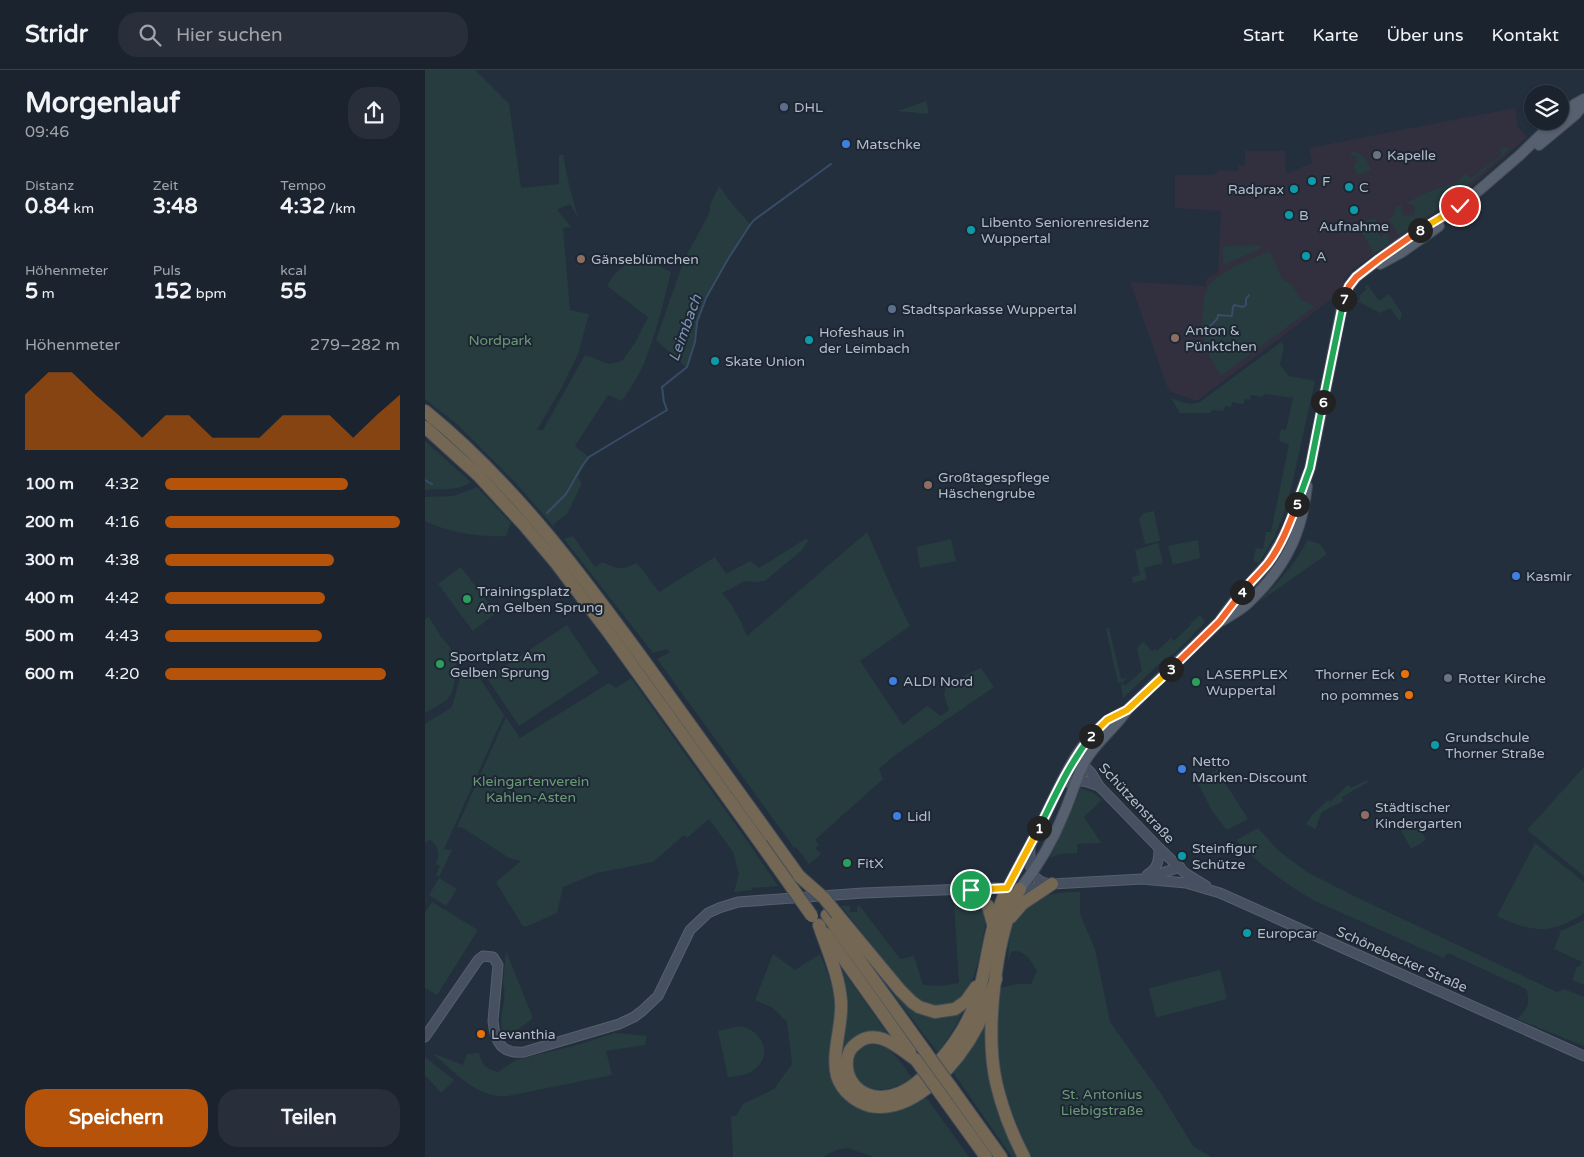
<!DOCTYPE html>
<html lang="de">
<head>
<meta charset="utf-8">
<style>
	body { margin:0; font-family:"Varela Round",sans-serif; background:#282f3a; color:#f1f3f6; height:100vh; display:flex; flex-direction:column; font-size:19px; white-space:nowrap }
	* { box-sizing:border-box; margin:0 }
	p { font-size:16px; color:#a0a4aa }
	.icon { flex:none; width:28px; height:28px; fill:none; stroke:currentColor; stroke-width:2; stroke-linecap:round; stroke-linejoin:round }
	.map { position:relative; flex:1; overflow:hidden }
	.sheet { display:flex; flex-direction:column; background:#1b232e; width:425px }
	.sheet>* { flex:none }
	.tools { position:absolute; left:1099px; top:15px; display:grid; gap:10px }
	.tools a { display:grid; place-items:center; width:45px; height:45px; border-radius:50%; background:#1b232e; box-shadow:0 1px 4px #0004,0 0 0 1px #39404a; font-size:25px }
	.pin { position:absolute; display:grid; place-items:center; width:42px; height:42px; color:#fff; margin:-21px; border:2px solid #fff; border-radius:50%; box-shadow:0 1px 5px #0007 }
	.km { position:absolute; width:25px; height:25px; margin:-12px; border-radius:50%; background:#222; color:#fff; font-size:14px; line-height:25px; text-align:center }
	.round { display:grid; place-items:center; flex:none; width:52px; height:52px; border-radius:20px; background:#282f3a }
	.head { display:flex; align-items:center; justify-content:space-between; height:85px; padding:0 25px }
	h1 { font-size:28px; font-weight:800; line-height:38px }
	.figures { display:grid; grid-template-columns:repeat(3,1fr); gap:8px; height:85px; padding:5px 25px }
	.figures div { display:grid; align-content:center }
	.figures b { font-size:21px; font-weight:800 }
	.figures small { font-size:14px; font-weight:400 }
	.figures p { font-size:14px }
	.chart { height:140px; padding:10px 25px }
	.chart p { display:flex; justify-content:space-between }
	.chart svg { width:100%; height:90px; margin-top:5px; fill:#b45309; opacity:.7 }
	.primary-button { display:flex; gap:10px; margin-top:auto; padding:10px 25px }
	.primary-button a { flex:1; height:58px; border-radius:20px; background:#b45309; color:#fff; font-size:20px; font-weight:800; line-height:58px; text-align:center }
	.primary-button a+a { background:#282f3a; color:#f1f3f6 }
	ul { padding:0 25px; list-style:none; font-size:16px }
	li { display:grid; grid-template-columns:80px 60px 1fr; align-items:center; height:38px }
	li i { height:12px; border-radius:6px; background:#b45309 }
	header { display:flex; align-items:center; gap:30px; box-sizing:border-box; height:70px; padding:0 25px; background:#1b232e; border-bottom:1px solid #39404a }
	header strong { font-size:24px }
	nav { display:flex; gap:28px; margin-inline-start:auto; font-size:18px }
	.search { width:350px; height:45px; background:#282f3a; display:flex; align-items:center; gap:12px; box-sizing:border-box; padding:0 18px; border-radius:20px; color:#a0a4aa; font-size:19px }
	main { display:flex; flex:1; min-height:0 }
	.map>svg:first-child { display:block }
</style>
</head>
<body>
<header>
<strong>Stridr</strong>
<div class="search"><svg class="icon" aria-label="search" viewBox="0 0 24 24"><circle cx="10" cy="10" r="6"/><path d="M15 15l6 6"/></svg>Hier suchen</div>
<nav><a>Start</a><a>Karte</a><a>Über uns</a><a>Kontakt</a></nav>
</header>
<main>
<section class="sheet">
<div class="head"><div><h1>Morgenlauf</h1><p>09:46</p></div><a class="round"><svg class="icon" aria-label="share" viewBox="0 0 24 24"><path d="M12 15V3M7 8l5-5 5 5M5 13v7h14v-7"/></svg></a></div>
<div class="figures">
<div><p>Distanz</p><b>0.84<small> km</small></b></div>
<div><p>Zeit</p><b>3:48</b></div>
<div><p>Tempo</p><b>4:32<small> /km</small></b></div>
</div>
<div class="figures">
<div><p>Höhenmeter</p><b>5<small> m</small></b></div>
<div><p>Puls</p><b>152<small> bpm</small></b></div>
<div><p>kcal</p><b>55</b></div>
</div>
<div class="chart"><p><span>Höhenmeter</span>279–282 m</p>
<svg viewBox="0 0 160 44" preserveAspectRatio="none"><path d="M0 44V17L10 6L20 6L30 17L40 27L50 38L60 27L70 27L80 38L90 38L100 38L110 27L120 27L130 27L140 38L150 27L160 17V44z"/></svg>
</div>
<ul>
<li><b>100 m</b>4:32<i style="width:78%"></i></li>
<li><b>200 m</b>4:16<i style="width:100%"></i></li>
<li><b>300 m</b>4:38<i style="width:72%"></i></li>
<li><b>400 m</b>4:42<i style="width:68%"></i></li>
<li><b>500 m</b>4:43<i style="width:67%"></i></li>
<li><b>600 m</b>4:20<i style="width:94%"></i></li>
</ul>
<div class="primary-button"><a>Speichern</a><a>Teilen</a></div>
</section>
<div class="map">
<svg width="1159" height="1087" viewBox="0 0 1159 1087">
	<rect width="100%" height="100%" fill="#242f3e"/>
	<polygon fill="#32303f" points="1090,38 1093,57 1102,67 1040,122 927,200 921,206 913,224 773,330 769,330 744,321 705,212 781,216 782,208 793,203 796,141 750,138 750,105 788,105 795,100 813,101 814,95 820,95 820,81 860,81 861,104 887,93 884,78"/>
	<g fill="#263c3f">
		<path d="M0 0H50L84 34 96 118 134 114V85H138L144 115 153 148 145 134 133 139V141L146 157 138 158 145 240 164 244 153 284 137 317 112 360H118L160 285 184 294 197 291 210 273 223 247 182 216 189 205 210 185 246 202C239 231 232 260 221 288 216 303 206 317 197 331L183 325 150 376 164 387 153 407 157 413 142 444 129 454 130 458 89 411 32 354 0 329Z"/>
		<polygon points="501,31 503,38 503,44 473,41"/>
		<polygon points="1077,78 1086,78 1024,131 974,165 964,149 970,144 971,137 977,135 976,143 980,146 984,146 989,144 990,137 987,134 981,133 1003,122 1032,112 1041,103 1045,109 1077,84 1075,80"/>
		<polygon points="928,81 930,81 941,89 946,100 932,105 928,95 931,94 931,86 926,86 925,84"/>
		<polygon points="294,116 308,135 325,154 302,190 280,228 271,252 269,272 261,297 231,270 259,190 285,142 285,135"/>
		<polygon points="950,148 955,156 951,158 955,167 961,164 966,172 949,183 934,158 944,150"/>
		<polygon points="838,175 833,180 798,195 798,176"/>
		<path d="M845 181 857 209 867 215 876 230 890 236 796 306C791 297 784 288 782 279 777 261 773 225 787 212 802 198 827 189 845 181Z"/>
		<polygon points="942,214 954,231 964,224 977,244 975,251 965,238 955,243 932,231 935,230 934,226 942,219 940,218"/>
		<path d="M856 272 859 276 855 295 864 306 890 311 866 419 858 446 849 468 834 493 828 491 831 478 838 479 841 462H846L864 374 854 371 856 359 861 360 868 328 839 324 838 327 826 325 825 330 820 329 818 334 807 332 806 337 800 336 799 341 787 340 786 343H755L746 328C756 332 765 336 775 332Z"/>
		<path d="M0 371 46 412C32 422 16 418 0 420Z"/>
		<path d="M52 417 86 453 81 466C56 468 22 462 0 451V427L29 426Z"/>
		<polygon points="729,441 735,471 720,474 714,448 719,443"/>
		<path d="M442 462 467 519 485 556 435 591 478 655 502 636 516 646 524 640 519 625 521 614 556 598 569 617 473 683 454 699 458 709 390 770 394 775 390 778 396 784 384 794 371 777 369 778 365 772 232 589 245 582 242 579 228 583 139 469 148 466 170 497 177 492C193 499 195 501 212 493L234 522 290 487 301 504 325 491 334 498 382 468 383 471 376 481 340 511 331 512 320 511 297 523C309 536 315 550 322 566Z"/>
		<polygon points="526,469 531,491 495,498 492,477"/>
		<polygon points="773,470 775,488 748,495 743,476"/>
		<path d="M882 470 895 474 902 484 831 534C850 515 871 495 882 470Z"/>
		<polygon points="733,473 738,493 719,498 722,509 708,513 707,507 715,505 710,480"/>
		<polygon points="36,497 71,543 48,561 13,514"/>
		<polygon points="775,545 780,552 751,582 737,591 698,628 696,615 699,614 700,616 717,601 712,578 721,569 719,572 727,581 730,579 732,581 746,568 749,571 766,555 765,554"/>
		<polygon points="4,547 16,567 24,576 30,587 32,601 27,622 22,630 0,643 0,549"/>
		<polygon points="142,555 174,603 94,656 62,608"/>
		<polygon points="684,558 696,609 702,608 698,612 693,613 681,559"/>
		<path d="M50 601 79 645 19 779 27 780 14 807 11 805 15 796 11 794C15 784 14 776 5 770L0 773V654L27 637 36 604Z"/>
		<polygon points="206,608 325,775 353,816 327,818 327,820 309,822 314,804 308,782 284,749 262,768 259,765 228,792 172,803 138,817 132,843 100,857 97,855 71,812 96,791 84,788 38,758 32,757 81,647 95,668 184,613 191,618"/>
		<polygon points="1159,697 1159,806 1102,760"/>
		<polygon points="792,700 823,749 802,760 787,741 772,711"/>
		<polygon points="942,710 943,712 917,727 918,731 897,742 892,753 893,754 890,759 881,754 887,745 903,730 905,732 923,715 926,718"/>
		<polygon points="656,718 669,723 677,730 659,747 676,773 652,774 652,783 634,784 625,788"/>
		<polygon points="989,748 1001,770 986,779 974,756"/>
		<path d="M833 758 854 781 882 802 929 826 1132 922 1139 919 1159 927V976L1092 949C1103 938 1106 933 1101 919L1023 883 1018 888 890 831C860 814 835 795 811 770Z"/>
		<path d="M1110 773 1159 812V843C1126 866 1106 862 1072 846Z"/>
		<polygon points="14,808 32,819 21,836 4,825"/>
		<path d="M655 822V844L670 879 685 952 735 1022 768 1076 786 1087H606C596 1064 586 1042 579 1018 570 987 572 950 576 918L592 914H606L612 901C606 891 600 880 587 881L583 890C584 880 583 869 585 859 589 842 612 827 628 824 637 822 647 822 655 822Z"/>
		<polygon points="7,832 53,860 12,925 0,918 0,843"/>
		<path d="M529 832C537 832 548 830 555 835 565 842 559 862 557 872 553 896 545 936 514 936 510 936 506 936 502 935 495 933 489 926 484 922L416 836H425V842H432V837L434 835 475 889 489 886 498 915 515 916 534 913Z"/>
		<polygon points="1159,850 1159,915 1147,910 1152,897 1155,896 1157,892 1129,879 1135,864 1134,862"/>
		<path d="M81 881 108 948 91 961 86 972C65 957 85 933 78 913Z"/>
		<path d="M348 884 370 900 395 884C401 899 407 913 409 928 411 944 408 959 406 975 405 983 403 993 404 1001 410 1031 438 1046 465 1042 478 1040 489 1033 501 1027L544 1087H448L423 1078 411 1080 398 1087H308L306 1046H311L318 1034 349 1019 367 994 362 952 348 938 330 930Z"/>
		<polygon points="411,891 465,967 438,964 419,1010"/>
		<polygon points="444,892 494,940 542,934 530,957 513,983"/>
		<polygon points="795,900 802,929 733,947 731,946 724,920 725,918"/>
		<polygon points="564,941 562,965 595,1087 587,1087 527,1001"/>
		<path d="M314 956C336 959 349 983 330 999 323 1005 312 1006 303 1007L293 961Z"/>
		<path d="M189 963 222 966 220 975 181 981 187 1005 83 1026C52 1029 29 1001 7 983L38 995 42 984 54 983C57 995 61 999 73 1002L91 990 156 974Z"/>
		<path d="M445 974C467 974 476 993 487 1008 434 1044 409 985 445 974Z"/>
		<polygon points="0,987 29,1010 16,1023 0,1005"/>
	</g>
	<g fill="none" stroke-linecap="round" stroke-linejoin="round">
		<g stroke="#394c67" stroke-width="2">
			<polyline points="785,256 792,249 793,245 807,246 808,237 809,235 818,237 821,235 821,229 824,225"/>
			<polyline points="0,410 7,414"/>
			<polyline points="122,443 141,424 157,396 164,387 242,340 239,332 237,317 262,297 270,272 272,252 281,228 303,189 325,155 329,150 406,94"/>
		</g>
		<g stroke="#565f6c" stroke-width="11">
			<g id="secondary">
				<polyline points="654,690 667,704 674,716 734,778 760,803 781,816"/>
				<polyline points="637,712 659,711 674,716"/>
				<path d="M605 776C605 794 602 810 625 814"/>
				<path d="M722 805C733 798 734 791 734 778"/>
				<polyline points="722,808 755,797"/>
				<path d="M0 967 53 890 58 886 68 887 73 895 68 951C70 972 76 984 99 982L194 954 209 947 217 941 233 926 265 860 283 843 294 838 313 832 438 823 568 818 605 819 627 814 717 809 761 813 795 823 1159 986"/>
			</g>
		</g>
		<g stroke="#414a57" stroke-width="12">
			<g id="primary">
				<polyline points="1135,47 1150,34 1159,29"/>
				<polyline points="1114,75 1150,45 1159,34"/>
				<polyline points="1030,141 1095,85 1130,51"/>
				<polyline points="955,194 977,182 1014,156"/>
				<path d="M798 550C804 546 811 543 817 538 823 534 829 527 834 522 864 490 877 460 882 416"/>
				<path d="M582 818C593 797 605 776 616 754 637 713 655 659 701 641"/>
				<path d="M595 819C614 795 628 771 639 743 646 727 651 709 659 693 670 672 689 660 702 640L794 552 810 530 843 493 854 475 863 458 885 398 919 227 924 216 931 207 973 175 1035 136"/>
			</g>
		</g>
		<g stroke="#434c59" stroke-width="14">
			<g id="highway">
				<path d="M0 341C93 417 159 508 228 603 277 671 325 738 374 806"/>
				<polyline points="0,357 53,405 99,455 131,493 184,563 336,774"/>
				<polyline points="546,819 563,836 568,854"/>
				<path d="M595 819C570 864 560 962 571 1012 577 1038 587 1064 599 1087"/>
				<polyline points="412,844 475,920 487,932 494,937 510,942 530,939 541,931 551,917"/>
				<polyline points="402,845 500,981"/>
				<polyline points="586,847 597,834 627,814"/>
				<path d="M394 855C402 879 414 905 416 931 418 956 406 982 412 1006 417 1021 430 1032 445 1036 490 1045 535 990 553 955 560 940 565 924 571 909"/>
				<polyline points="401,864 485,982"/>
				<path d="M491 990C474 978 451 956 431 974 424 979 421 988 422 997 423 1012 434 1023 448 1026 466 1030 484 1020 496 1009 522 987 543 957 553 925 560 903 562 880 568 858 571 844 577 831 582 818"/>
				<polyline points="526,1017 576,1087"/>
				<polyline points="517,1026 561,1087"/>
			</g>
		</g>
		<use href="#secondary" stroke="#465061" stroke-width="9"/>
		<use href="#primary" stroke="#56606e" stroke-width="10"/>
		<use href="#highway" stroke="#746855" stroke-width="12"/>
		<g stroke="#434c59" stroke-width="14" stroke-linecap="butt">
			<g id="highway-bridge">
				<polyline points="336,774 387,846"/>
				<polyline points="374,806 399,828 412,844"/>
				<polyline points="500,981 526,1017"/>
				<polyline points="491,990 517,1026"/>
			</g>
		</g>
		<use href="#highway-bridge" stroke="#746855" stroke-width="12"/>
	</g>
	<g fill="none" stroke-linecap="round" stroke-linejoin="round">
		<g stroke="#fff" stroke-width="10">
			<polyline id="split-1" points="546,820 582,818 614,758"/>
		</g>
		<g stroke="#fff" stroke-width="10">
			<path id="split-2" d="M614 758C630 726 644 694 666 666"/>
		</g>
		<g stroke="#fff" stroke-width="10">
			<polyline id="split-3" points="666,666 682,650 702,640 746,599"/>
		</g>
		<g stroke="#fff" stroke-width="10">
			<polyline id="split-4" points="746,599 794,552 817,522"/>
		</g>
		<g stroke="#fff" stroke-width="10">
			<path id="split-5" d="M817 522C825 512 835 503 843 493 856 476 864 455 872 434"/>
		</g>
		<g stroke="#fff" stroke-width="10">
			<polyline id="split-6" points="872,434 885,398 898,332"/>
		</g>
		<g stroke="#fff" stroke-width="10">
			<polyline id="split-7" points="898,332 919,229"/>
		</g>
		<g stroke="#fff" stroke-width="10">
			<polyline id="split-8" points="919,229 924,216 931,207 954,189 995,160"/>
		</g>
		<g stroke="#fff" stroke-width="10">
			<polyline id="split-9" points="995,160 1035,136"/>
		</g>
		<use href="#split-1" stroke="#f5b400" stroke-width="6"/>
		<use href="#split-2" stroke="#22a559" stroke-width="6"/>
		<use href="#split-3" stroke="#f5b400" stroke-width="6"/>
		<use href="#split-4" stroke="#f0652b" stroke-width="6"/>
		<use href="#split-5" stroke="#f0652b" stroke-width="6"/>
		<use href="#split-6" stroke="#22a559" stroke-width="6"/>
		<use href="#split-7" stroke="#22a559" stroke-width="6"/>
		<use href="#split-8" stroke="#f0652b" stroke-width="6"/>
		<use href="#split-9" stroke="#f5b400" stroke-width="6"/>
	</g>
	<g fill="#5c6f8a" stroke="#1d2633" stroke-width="2">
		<circle cx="359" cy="37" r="5"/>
		<circle cx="467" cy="239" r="5"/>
	</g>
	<g fill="#3f7fe0" stroke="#1d2633" stroke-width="2">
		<circle cx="421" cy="74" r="5"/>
		<circle cx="1091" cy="506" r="5"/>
		<circle cx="468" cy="611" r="5"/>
		<circle cx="757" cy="699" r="5"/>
		<circle cx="472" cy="746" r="5"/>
	</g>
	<g fill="#6b7280" stroke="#1d2633" stroke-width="2">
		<circle cx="952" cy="85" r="5"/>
		<circle cx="1023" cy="608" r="5"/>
	</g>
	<g fill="#0f9aa8" stroke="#1d2633" stroke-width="2">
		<circle cx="887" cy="111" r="5"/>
		<circle cx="924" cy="117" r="5"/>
		<circle cx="869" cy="119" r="5"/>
		<circle cx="929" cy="140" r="5"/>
		<circle cx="864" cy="145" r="5"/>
		<circle cx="546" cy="160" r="5"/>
		<circle cx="881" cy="186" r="5"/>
		<circle cx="384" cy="270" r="5"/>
		<circle cx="290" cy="291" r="5"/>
		<circle cx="1010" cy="675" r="5"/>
		<circle cx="757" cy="786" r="5"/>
		<circle cx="822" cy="863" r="5"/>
	</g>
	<g fill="#8d6e63" stroke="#1d2633" stroke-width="2">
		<circle cx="156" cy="189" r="5"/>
		<circle cx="750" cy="268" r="5"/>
		<circle cx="503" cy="415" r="5"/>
		<circle cx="940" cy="745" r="5"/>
	</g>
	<g fill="#2e9e5b" stroke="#1d2633" stroke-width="2">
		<circle cx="42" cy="529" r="5"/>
		<circle cx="15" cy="594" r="5"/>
		<circle cx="771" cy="612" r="5"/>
		<circle cx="422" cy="793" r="5"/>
	</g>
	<g fill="#e8710a" stroke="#1d2633" stroke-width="2">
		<circle cx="980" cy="604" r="5"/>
		<circle cx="984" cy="625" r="5"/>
		<circle cx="56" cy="964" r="5"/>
	</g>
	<g text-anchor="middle" stroke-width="4" stroke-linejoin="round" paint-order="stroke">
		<g font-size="14" fill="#b4bcc9" stroke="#1d2633" text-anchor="start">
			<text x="369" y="42">DHL</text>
			<text x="431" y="79">Matschke</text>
			<text x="962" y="90">Kapelle</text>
			<text x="897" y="116">F</text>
			<text x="934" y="122">C</text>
			<text x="859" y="124" text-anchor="end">Radprax</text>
			<text x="874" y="150">B</text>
			<text x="556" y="157">Libento Seniorenresidenz<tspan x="556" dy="16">Wuppertal</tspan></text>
			<text x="929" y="161" text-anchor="middle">Aufnahme</text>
			<text x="891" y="191">A</text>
			<text x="166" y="194">Gänseblümchen</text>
			<text x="477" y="244">Stadtsparkasse Wuppertal</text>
			<text x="760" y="265">Anton &amp;<tspan x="760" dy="16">Pünktchen</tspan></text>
			<text x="394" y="267">Hofeshaus in<tspan x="394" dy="16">der Leimbach</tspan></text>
			<text x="300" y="296">Skate Union</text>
			<text x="513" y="412">Großtagespflege<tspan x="513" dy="16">Häschengrube</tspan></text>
			<text x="1101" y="511">Kasmir</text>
			<text x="52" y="526">Trainingsplatz<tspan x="52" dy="16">Am Gelben Sprung</tspan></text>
			<text x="25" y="591">Sportplatz Am<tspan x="25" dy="16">Gelben Sprung</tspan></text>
			<text x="781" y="609">LASERPLEX<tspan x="781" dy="16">Wuppertal</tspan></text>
			<text x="970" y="609" text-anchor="end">Thorner Eck</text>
			<text x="1033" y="613">Rotter Kirche</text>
			<text x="478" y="616">ALDI Nord</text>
			<text x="974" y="630" text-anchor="end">no pommes</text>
			<text x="1020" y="672">Grundschule<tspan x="1020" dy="16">Thorner Straße</tspan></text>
			<text x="767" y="696">Netto<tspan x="767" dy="16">Marken-Discount</tspan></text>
			<text x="950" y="742">Städtischer<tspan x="950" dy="16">Kindergarten</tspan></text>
			<text x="482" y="751">Lidl</text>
			<text x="767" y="783">Steinfigur<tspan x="767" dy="16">Schütze</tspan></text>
			<text x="432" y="798">FitX</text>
			<text x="832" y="868">Europcar</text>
			<text x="66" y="969">Levanthia</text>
		</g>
		<g font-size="14" fill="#6b9a76" stroke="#1d2633">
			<text x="75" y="275">Nordpark</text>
			<text x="106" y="716">Kleingartenverein<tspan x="106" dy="16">Kahlen-Asten</tspan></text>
			<text x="677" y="1029">St. Antonius<tspan x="677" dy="16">Liebigstraße</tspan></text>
		</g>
		<g font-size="14" fill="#b4bcc9" stroke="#1d2633">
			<text transform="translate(712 733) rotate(47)" y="5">Schützenstraße</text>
			<text transform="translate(977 889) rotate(24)" y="5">Schönebecker Straße</text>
		</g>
		<g font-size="15" font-style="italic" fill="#7c92b1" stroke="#1d2633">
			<text transform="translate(260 258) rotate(-70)" y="5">Leimbach</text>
		</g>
	</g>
</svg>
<div class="tools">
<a><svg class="icon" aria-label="layers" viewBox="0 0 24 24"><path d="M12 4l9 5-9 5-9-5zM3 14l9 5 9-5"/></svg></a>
</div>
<div class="pin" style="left:546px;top:820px;background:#1e9e55"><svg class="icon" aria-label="arrive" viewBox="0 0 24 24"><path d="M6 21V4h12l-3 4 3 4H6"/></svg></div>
<div class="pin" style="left:1035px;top:136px;background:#d93025"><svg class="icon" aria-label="check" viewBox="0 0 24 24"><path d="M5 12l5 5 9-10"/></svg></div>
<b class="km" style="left:614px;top:758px">1</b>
<b class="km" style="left:666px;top:666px">2</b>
<b class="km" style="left:746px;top:599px">3</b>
<b class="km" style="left:817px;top:522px">4</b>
<b class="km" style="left:872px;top:434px">5</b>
<b class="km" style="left:898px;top:332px">6</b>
<b class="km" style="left:919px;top:229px">7</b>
<b class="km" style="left:995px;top:160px">8</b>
</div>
</main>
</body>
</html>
